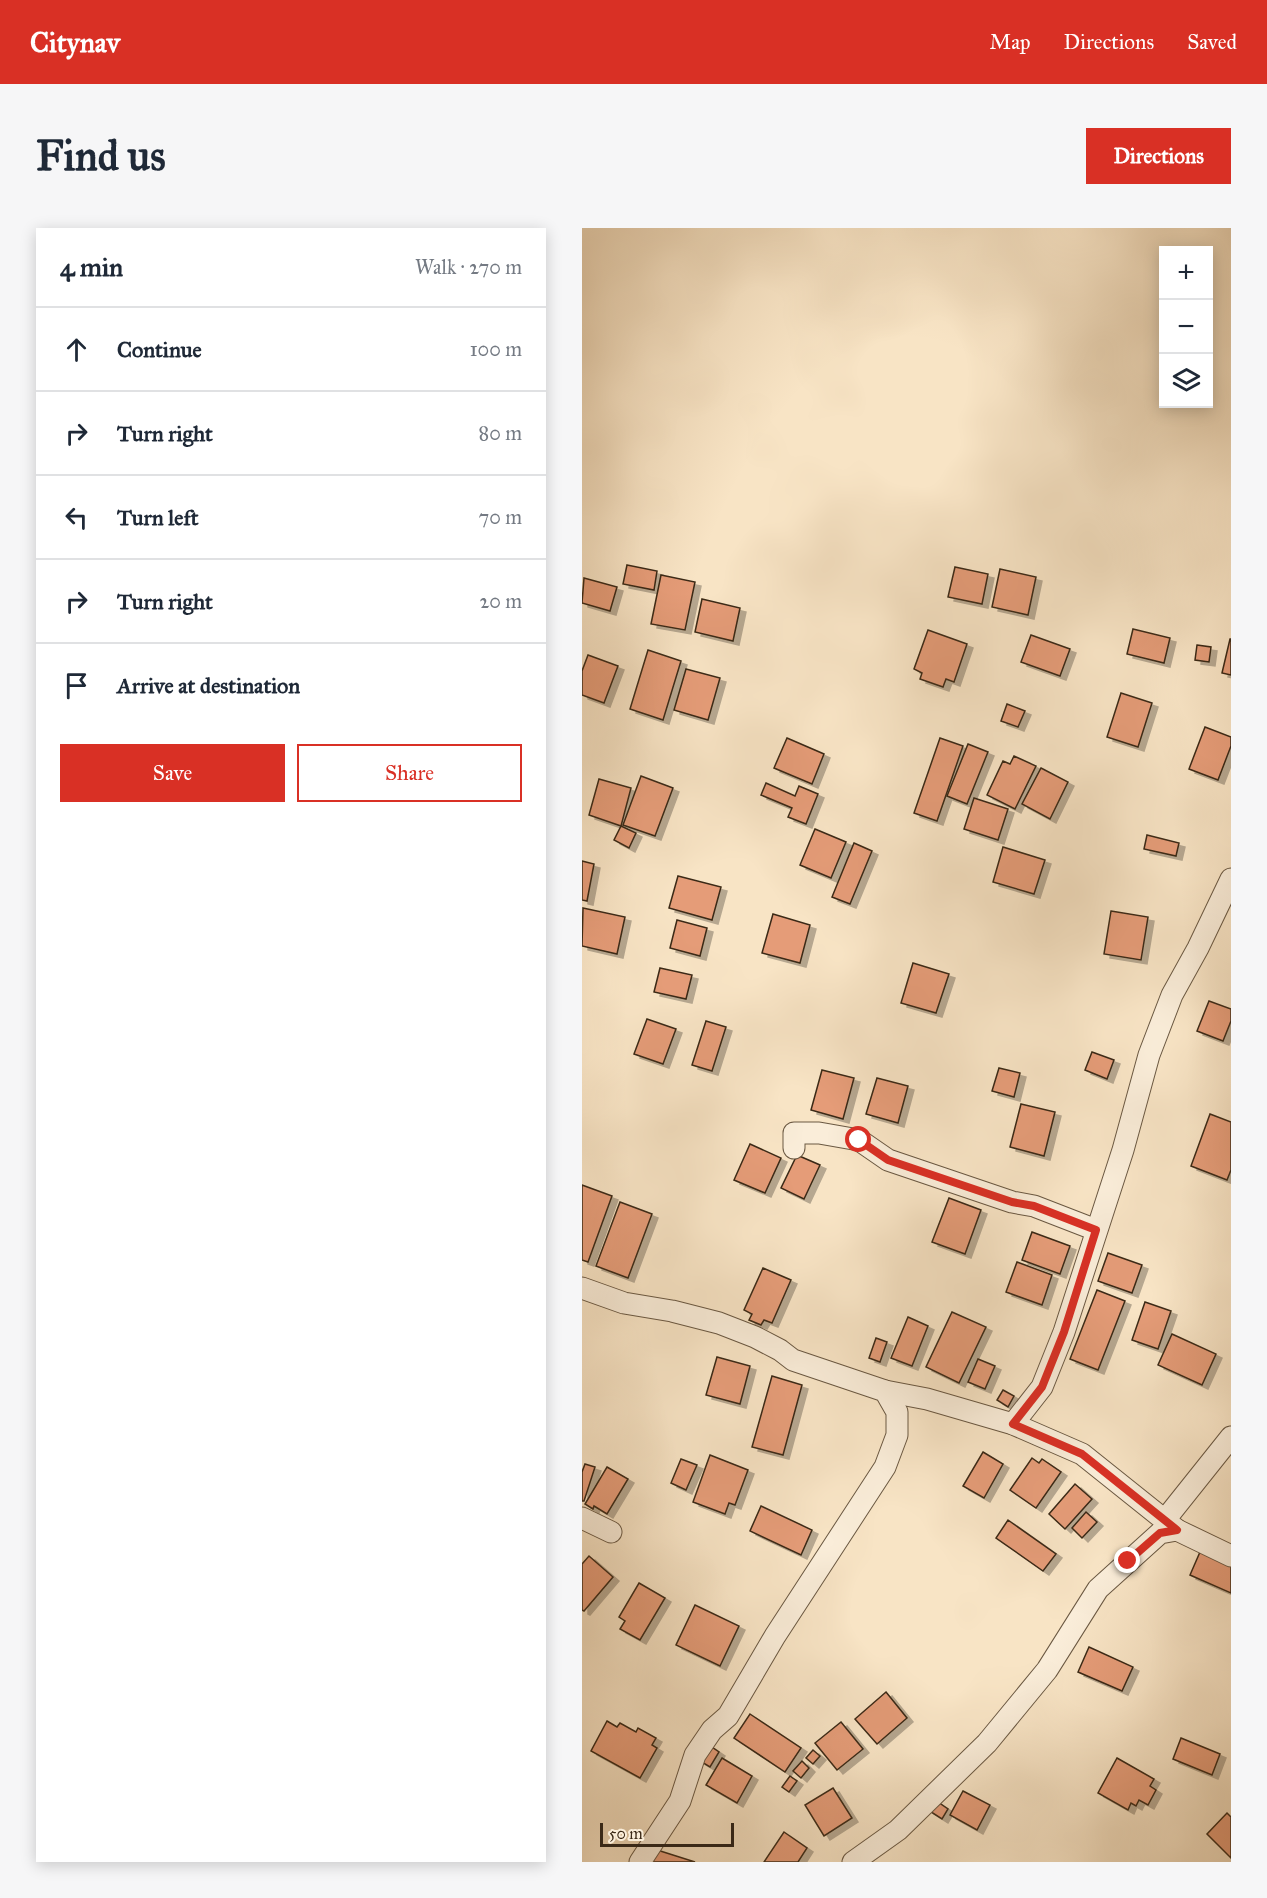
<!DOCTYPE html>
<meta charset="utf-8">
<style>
:root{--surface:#fff;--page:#f6f6f7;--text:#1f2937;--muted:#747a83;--line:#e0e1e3;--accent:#d93025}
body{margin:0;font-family:"IM FELL Great Primer",serif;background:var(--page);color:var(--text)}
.controls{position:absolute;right:18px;top:18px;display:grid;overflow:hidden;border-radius:0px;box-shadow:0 3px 15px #0003}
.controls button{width:54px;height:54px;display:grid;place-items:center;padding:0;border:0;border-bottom:2px solid var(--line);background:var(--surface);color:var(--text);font:30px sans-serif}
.scale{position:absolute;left:18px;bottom:15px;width:134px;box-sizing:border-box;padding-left:6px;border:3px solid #3b2917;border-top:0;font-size:16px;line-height:21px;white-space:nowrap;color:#3b2917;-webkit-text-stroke:4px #faedd9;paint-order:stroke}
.stop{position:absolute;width:18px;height:18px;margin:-14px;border:4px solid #d93025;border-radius:50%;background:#fff}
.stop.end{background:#d93025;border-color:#fff;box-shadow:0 2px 6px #0008}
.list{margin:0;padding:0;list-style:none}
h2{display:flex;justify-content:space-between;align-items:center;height:78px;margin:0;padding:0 24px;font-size:26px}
h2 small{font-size:20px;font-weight:400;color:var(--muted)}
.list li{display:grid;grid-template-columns:39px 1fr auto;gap:18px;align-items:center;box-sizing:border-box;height:84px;padding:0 24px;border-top:2px solid var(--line)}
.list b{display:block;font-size:22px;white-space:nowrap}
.list em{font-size:20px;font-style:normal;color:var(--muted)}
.actions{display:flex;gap:12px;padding:18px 24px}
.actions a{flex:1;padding:14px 0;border:2px solid var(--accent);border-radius:0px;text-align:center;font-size:21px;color:var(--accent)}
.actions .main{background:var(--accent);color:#fff}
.icon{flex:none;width:33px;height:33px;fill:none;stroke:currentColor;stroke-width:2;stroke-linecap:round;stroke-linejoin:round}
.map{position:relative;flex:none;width:649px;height:1634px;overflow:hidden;border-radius:0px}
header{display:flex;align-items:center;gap:36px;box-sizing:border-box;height:84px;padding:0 30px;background:var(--accent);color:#fff}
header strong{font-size:28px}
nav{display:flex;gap:33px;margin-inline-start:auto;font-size:21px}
.intro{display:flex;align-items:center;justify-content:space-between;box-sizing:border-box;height:144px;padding:0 36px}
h1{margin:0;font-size:42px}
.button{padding:15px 27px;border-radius:0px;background:var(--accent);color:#fff;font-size:21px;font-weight:700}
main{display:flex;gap:36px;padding:0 36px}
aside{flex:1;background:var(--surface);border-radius:0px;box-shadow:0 3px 15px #0003}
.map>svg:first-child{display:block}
</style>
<header>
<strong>Citynav</strong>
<nav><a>Map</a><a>Directions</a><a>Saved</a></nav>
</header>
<div class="intro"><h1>Find us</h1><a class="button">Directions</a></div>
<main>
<aside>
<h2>4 min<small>Walk · 270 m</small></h2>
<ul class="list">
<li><svg class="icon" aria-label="ahead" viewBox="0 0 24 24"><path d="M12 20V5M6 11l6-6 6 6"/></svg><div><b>Continue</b></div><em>100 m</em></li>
<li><svg class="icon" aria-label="right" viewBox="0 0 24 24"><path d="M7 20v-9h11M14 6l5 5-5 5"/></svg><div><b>Turn right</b></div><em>80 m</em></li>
<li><svg class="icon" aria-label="left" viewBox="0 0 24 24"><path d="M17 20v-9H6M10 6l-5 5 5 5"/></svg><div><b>Turn left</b></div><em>70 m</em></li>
<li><svg class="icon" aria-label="right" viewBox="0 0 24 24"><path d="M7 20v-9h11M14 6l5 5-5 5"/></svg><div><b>Turn right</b></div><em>20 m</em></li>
<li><svg class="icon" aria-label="arrive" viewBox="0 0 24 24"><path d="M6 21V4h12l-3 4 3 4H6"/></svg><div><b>Arrive at destination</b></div></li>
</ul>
<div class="actions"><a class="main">Save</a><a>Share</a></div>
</aside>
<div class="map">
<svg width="649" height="1634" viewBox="0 0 649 1634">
<defs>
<filter id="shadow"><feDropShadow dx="6" dy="4" stdDeviation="0" flood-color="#0004"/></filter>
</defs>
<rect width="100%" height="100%" fill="#f8e4c5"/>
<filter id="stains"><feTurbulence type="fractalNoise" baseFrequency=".00333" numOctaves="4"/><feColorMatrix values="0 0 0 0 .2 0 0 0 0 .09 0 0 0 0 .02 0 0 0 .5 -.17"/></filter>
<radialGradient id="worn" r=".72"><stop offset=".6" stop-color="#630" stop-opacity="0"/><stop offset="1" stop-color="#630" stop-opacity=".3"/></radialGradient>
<!-- building -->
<g fill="#e59c78" stroke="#3b2917" stroke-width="1.5" filter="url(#shadow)">
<path d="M45,337l30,6 -3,19 -31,-6z"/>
<path d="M373,339l33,7 -6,30 -34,-7z"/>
<path d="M418,341l36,8 -8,38 -36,-8z"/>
<path d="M79,347l34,7 -10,48 -34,-6z"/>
<path d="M2,350l33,9 -7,24 -28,-8z"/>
<path d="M120,371l38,9 -7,33 -38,-9z"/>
<path d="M551,401l37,9 -6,25 -37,-9z"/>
<path d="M346,402l39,14 -13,38 -8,-3 -3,8 -23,-8 2,-6 -8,-4z"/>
<path d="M449,407l39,14 -10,27 -39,-14z"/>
<path d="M648,411h1v36l-9,-2z"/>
<path d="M615,417l14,2 -2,15 -14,-2z"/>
<path d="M66,422l33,11 -18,59 -33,-11z"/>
<path d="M6,427l30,11 -14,37 -22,-8v-24z"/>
<path d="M104,441l34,9 -12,42 -34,-10z"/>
<path d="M539,465l31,10 -14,44 -31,-10z"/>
<path d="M425,476l18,7 -7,16 -17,-6z"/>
<path d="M623,499l26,10v9l-13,34 -29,-11z"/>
<path d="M205,510l37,16 -12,30 -38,-16z"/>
<path d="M358,510l23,8 -26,75 -23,-8z"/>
<path d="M386,516l20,8 -21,52 -20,-8z"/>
<path d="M432,528l22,10 -21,43 -28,-14 16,-34 7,3z"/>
<path d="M459,540l27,14 -18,37 -28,-15z"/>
<path d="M59,548l32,12 -18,48 -32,-11z"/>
<path d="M17,551l32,9 -10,38 -32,-11z"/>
<path d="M184,555l29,13 4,-10 19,8 -12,30 -18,-7 4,-9 -31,-13z"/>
<path d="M392,570l34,11 -10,31 -34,-11z"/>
<path d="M39,598l15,7 -7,15 -15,-8z"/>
<path d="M233,601l31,13 -15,36 -31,-13z"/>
<path d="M565,607l32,8 -3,13 -32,-7z"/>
<path d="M272,615l18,8 -22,53 -18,-7z"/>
<path d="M421,619l42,13 -11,34 -41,-12z"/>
<path d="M0,633l12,3 -7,37 -5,-1z"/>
<path d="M96,648l43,11 -9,33 -43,-12z"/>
<path d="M1,680l42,9 -8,37 -35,-8z"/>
<path d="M529,683l37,6 -7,43 -37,-6z"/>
<path d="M191,686l37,11 -10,38 -38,-10z"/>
<path d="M95,692l30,8 -7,28 -30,-8z"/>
<path d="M331,735l36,11 -13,39 -35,-10z"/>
<path d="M78,740l32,7 -6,24 -32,-7z"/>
<path d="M627,773l22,8v12l-8,20 -26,-10z"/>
<path d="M65,791l29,10 -13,35 -29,-10z"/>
<path d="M124,793l20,6 -14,44 -20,-6z"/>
<path d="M510,824l22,8 -7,19 -22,-9z"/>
<path d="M417,840l21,5 -6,24 -22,-6z"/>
<path d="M240,842l32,8 -11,41 -32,-9z"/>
<path d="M295,850l31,8 -10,37 -32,-9z"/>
<path d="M439,876l34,8 -11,44 -34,-9z"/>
<path d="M628,886l21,8v48l-4,10 -36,-14z"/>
<path d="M168,916l31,14 -16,35 -31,-13z"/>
<path d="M215,927l23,10 -16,34 -23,-11z"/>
<path d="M0,957l30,11 -24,66 -6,-2z"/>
<path d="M367,970l32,12 -16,44 -33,-12z"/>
<path d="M38,974l32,12 -24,64 -32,-12z"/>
<path d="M450,1004l38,14 -10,28 -38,-14z"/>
<path d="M526,1025l34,12 -10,28 -34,-12z"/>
<path d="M435,1034l35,13 -10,30 -36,-13z"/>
<path d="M181,1040l28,12 -19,43 -8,-3 -3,5 -12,-5 3,-6 -8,-4z"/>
<path d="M515,1062l28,11 -27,69 -28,-11z"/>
<path d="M563,1074l26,9 -13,38 -26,-9z"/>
<path d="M370,1084l34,15 -27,56 -33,-16z"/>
<path d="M326,1089l20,9 -16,40 -21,-8z"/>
<path d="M590,1106l44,20 -14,31 -44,-20z"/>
<path d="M294,1110l11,4 -7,20 -11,-4z"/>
<path d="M135,1129l33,9 -10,38 -34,-9z"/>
<path d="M396,1131l17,7 -10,23 -17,-7z"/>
<path d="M190,1148l30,9 -19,70 -31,-8z"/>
<path d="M421,1162l11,6 -6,11 -11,-7z"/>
<path d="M401,1224l20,12 -19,34 -21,-12z"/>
<path d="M128,1227l38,15 -13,35 -6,-2 -4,11 -32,-12z"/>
<path d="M450,1230l7,5 3,-4 19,13 -25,36 -26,-18z"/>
<path d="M99,1231l16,6 -11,25 -15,-7z"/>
<path d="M3,1236l10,3 -11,34h-2v-29z"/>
<path d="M25,1239l21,12 -21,35 -13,-8 -1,3 -8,-5z"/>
<path d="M493,1256l17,15 -27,30 -16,-15z"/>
<path d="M179,1278l51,24 -11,25 -51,-24z"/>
<path d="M504,1284l11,10 -15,16 -10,-10z"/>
<path d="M426,1292l48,34 -13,17 -47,-33z"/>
<path d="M618,1324l31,14v27l-41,-18z"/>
<path d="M7,1328l24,21 -29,34 -2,-1v-46z"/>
<path d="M57,1355l26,15 -25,42 -20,-11 5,-8 -6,-4z"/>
<path d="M113,1377l44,21 -19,40 -44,-21z"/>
<path d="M507,1419l44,20 -11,24 -44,-19z"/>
<path d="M304,1464l21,26 -30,26 -22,-25z"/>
<path d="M168,1486l51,34 -16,24 -51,-34z"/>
<path d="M25,1493l10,6 3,-4 16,9 2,-4 18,10 -4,7 5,3 -17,30 -49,-27z"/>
<path d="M259,1494l22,27 -26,21 -22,-27z"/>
<path d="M599,1510l39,16 -8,21 -39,-16z"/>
<path d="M127,1517l10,7 -9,15 -10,-6z"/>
<path d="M231,1522l7,6 -7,8 -7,-6z"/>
<path d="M140,1530l30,18 -15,27 -31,-18z"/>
<path d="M535,1530l37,21 -4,7 6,4 -8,15 -9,-5 -3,6 -5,-3 -3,7 -30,-17z"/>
<path d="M220,1533l7,7 -8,10 -8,-7z"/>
<path d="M208,1548l7,5 -8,11 -7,-5z"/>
<path d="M251,1560l19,30 -28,18 -19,-31z"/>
<path d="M381,1563l27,14 -13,25 -27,-15z"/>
<path d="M353,1572l13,9 -6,10 -14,-9z"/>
<path d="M645,1585l4,4v41l-24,-24z"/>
<path d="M202,1604l23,16 -9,14h-34z"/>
<path d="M72,1621l41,13h-45z"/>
</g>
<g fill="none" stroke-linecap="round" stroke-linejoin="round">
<defs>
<g id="street">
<path d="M212,920v-15h25l40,7 29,20 124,42 22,4 62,24"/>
<path d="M0,1060l42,15 48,8 47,12 36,14 25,13 13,10 92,31 12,21v23l-12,32 -110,169 -47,80 -16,14 -17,25 -15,46 -40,61"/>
<path d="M303,1163l42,8 86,25 69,30 95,76"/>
<path d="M431,1196l29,-37 22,-55 59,-182 26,-95 23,-60 26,-47 33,-69"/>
<path d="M0,1290l29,14"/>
<path d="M582,1293l67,-84"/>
<path d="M271,1634l45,-32 89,-87 60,-73 51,-81 62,-56 17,-3 54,26"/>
</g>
</defs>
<!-- street casing -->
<use href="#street" stroke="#6a5842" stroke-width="23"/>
<!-- street -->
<use href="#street" stroke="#faedd9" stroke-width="21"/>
</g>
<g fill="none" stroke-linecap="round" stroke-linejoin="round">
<!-- route -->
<path stroke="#d93025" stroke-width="8" d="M277,912l29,20 124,42 22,4 62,24 -32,102 -22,55 -29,37 69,30 95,76 -17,3 -32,28"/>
</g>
<rect width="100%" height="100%" filter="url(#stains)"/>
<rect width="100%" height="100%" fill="url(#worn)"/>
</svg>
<div class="controls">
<button>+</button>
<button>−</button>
<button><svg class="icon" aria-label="layers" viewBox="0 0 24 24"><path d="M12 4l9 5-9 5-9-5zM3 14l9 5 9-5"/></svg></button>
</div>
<div class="scale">50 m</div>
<div class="stop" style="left:277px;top:912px"></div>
<div class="stop end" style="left:546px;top:1333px"></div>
</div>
</main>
